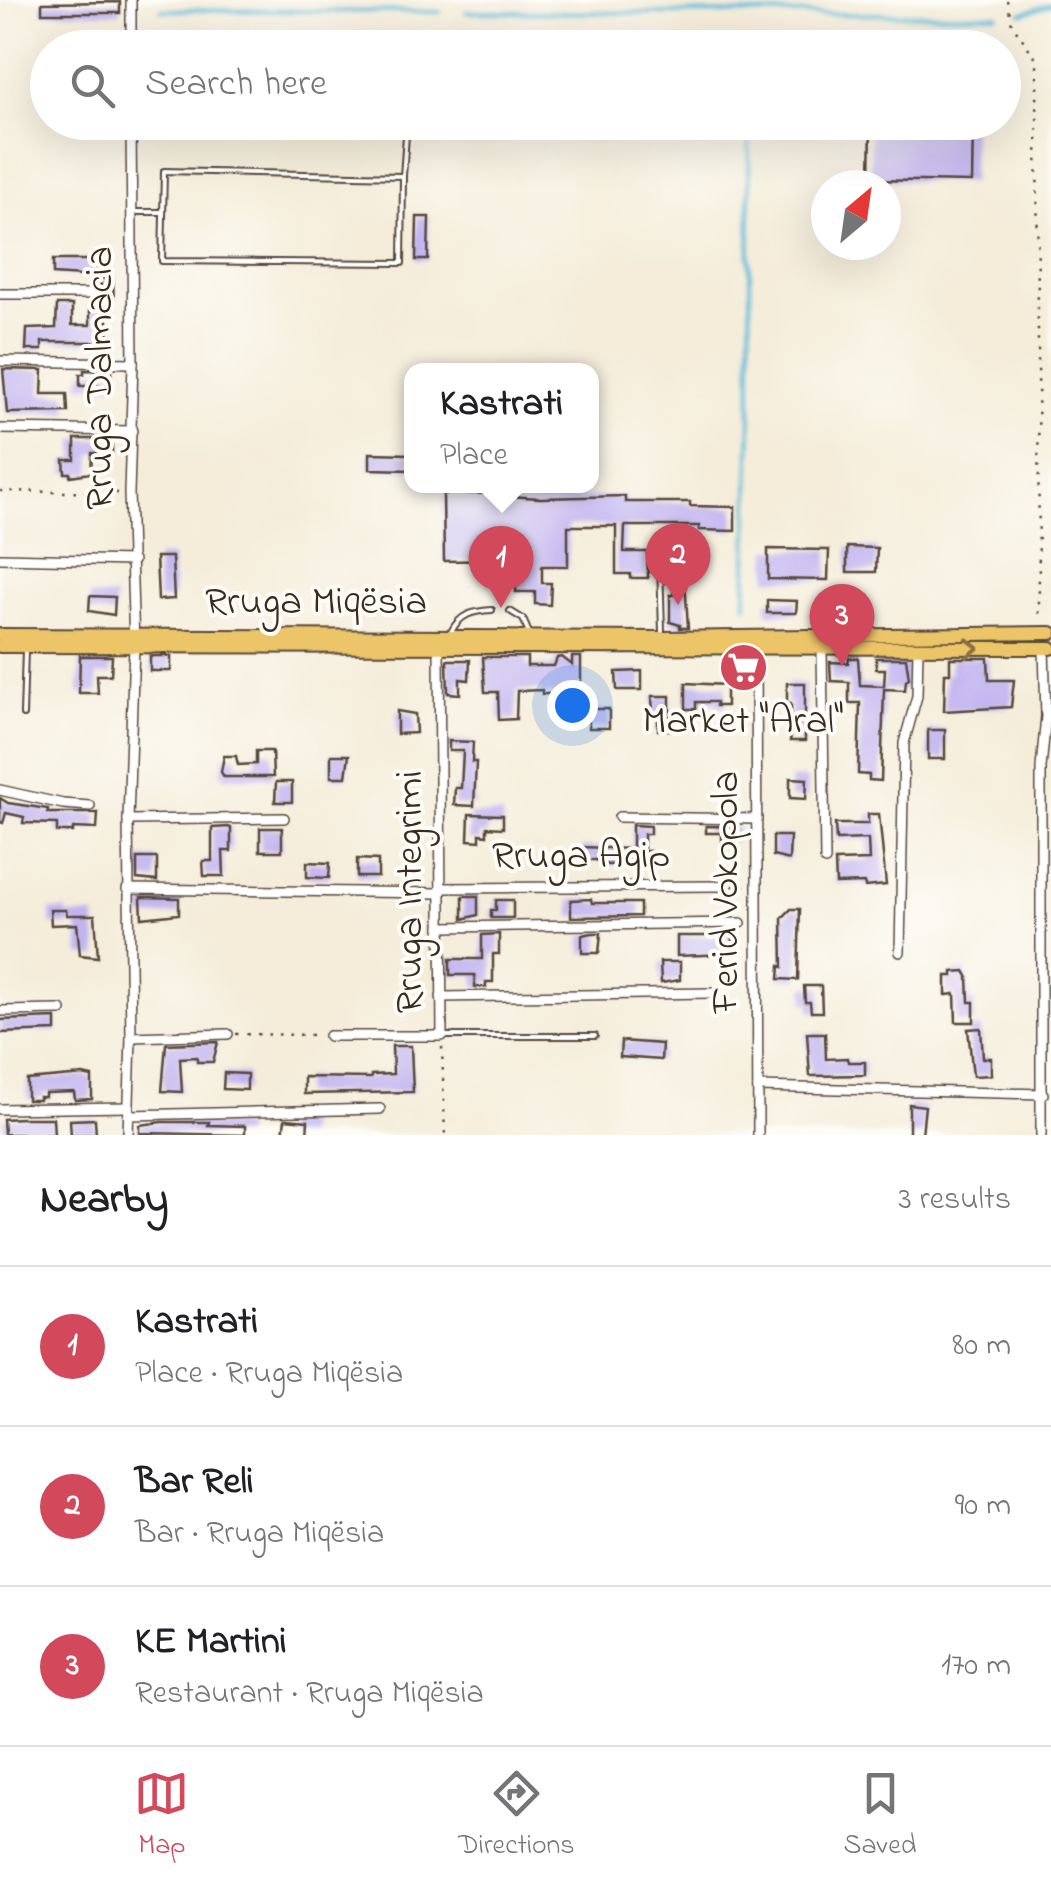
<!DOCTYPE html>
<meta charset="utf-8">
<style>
:root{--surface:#fff;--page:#f2f2f2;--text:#202124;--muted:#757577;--line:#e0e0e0;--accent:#d1495b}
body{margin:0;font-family:"Indie Flower",sans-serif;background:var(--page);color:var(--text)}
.compass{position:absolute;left:811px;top:170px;width:90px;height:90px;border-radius:50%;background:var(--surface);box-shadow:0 10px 40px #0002;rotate:29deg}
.you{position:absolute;left:572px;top:705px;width:35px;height:35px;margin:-25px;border:8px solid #fff;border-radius:50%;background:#1a73e8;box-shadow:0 0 0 15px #1a73e833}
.badge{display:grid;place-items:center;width:65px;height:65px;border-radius:50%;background:var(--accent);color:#fff;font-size:32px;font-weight:700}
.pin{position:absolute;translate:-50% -82px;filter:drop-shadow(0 2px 5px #0008)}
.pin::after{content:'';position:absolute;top:52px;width:35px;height:30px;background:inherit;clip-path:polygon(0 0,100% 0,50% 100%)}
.popup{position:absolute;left:404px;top:363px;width:195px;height:130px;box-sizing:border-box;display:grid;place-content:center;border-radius:20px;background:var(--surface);filter:drop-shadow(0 2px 8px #0005);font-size:32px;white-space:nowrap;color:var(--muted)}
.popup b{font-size:38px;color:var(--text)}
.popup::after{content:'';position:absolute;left:50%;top:100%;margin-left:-20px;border:20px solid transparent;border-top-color:var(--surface)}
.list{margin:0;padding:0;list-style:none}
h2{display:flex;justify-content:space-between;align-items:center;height:130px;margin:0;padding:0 40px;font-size:42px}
h2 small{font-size:32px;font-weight:400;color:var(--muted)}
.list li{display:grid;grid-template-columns:65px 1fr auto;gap:30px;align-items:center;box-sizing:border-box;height:160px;padding:0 40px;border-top:2px solid var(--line)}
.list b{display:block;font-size:38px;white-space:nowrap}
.list p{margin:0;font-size:32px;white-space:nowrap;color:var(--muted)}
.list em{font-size:32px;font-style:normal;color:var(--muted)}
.icon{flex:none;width:55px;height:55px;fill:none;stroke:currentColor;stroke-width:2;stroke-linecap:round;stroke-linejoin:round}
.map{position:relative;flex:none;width:1051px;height:1135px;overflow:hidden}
.search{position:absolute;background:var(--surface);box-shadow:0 10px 40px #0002;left:30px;right:30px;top:30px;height:110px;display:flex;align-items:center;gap:25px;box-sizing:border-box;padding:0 35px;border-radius:55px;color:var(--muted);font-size:38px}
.sheet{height:610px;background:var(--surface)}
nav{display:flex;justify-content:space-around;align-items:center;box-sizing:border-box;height:140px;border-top:2px solid var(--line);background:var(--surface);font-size:28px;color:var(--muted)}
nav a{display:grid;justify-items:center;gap:5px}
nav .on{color:var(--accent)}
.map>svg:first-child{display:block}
</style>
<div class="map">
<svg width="1051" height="1135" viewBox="0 0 1051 1135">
<rect width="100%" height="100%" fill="#fdfcf7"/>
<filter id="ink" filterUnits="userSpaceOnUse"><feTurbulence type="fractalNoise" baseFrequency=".01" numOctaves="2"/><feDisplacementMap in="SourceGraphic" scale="20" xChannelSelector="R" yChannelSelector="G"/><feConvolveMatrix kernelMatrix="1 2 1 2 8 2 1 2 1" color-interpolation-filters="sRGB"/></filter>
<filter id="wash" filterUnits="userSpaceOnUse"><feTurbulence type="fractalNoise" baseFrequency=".0048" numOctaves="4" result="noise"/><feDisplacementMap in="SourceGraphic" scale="40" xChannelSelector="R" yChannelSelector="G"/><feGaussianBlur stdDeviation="2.25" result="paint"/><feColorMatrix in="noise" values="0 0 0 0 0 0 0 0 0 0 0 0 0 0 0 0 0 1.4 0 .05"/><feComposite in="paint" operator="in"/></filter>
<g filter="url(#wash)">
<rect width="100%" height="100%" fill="#f5edda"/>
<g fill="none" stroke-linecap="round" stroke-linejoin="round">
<!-- stream -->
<g stroke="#5dbcdb" stroke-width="4">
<path d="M161,10l279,2"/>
<path d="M466,12l532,3"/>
<path d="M1021,14l30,-10"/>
<path d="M746,605l5,-183 -2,-300"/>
</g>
</g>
<g id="blocks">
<!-- building -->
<g fill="#c1b4f0">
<path d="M120,2v11h-78v-10z"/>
<path d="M871,122l102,2 -1,58 -102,-2z"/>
<path d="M417,217h12l-1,43h-12z"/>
<path d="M53,260h44v17l-44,-3z"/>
<path d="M100,279h13l1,24 -7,1 2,38h-67v8h-16l1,-21 29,-1 1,-23h15v20h18v-23l9,-2 3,-5z"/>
<path d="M3,369l40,1 -1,24h25l1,18 -61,1z"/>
<path d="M84,370l27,1 1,15h-32v-12h4z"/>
<path d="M75,439h37v14h-20l-1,20 -21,3v-3h-5l-1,-13h11z"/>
<path d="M370,453l41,1v16l-41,-1z"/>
<path d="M507,493v3l33,2 85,-2v6h65v4l45,1v24l-36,-1v-4h-74l-1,26h23l1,26h-18v-4h-14v-48h-48v40h-26v17h9l-1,22 -15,-1v-12h-19l1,-32 -73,1 -1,-67z"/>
<path d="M847,547l30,1 -1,24h-29z"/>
<path d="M768,549l61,1 -1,30 -60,-1z"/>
<path d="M156,557h16l2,42 -16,1z"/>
<path d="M674,579h11l3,49h-8v-3l-10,-3v-27h4z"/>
<path d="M90,596l25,1 -1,18 -25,-4z"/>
<path d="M767,600l30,1 -1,12h-29z"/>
<path d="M80,656h32l-1,19h-14l1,18h-19z"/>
<rect x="150" y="656" width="21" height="15"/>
<path d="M483,657h44v9h27l3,-8 5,-1 10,8v-8h9v52h28v19h-20v-6h-18v5l-10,-1 -3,-11h-4l1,-21h-13v-4l-25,1 -1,28 -17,1 -1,-28h-13z"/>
<path d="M849,658h9l2,27 24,1 1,-17h-9v-11h30l3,20 -3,2 -1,10 -21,-1 -3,92 -12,-1v-5l-11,-1 2,-71h-11v-21l-18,-1 -1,-19 18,1z"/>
<path d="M950,658h38l1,22h25l-3,27 -67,4 1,-38h5z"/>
<path d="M447,660h23l-1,20 -9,-1v15l-12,-1z"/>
<path d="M642,671v19h-25l-1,-18z"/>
<path d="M686,683l40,2v21h-10v-4h-20v7h-10z"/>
<path d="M787,683h18v58h-15l4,-25h-3v-13h-4z"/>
<path d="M652,696h18v34h-12v-14h-5z"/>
<path d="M397,711l18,3 1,19 -19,1z"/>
<rect x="928" y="730" width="17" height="29"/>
<path d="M449,741l24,1 -1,20h4l-2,44 -20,-1 1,-17h6l2,-37h-14z"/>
<path d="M256,751h16l1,26h-49l-3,-5 3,-16h12l2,9 18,-1z"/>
<path d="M331,755h18l-3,22h-15z"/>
<path d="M790,778l17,1 -1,20 -16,-1z"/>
<path d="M276,782h16v20h-17z"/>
<path d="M0,798l8,5 40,6 -1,4h51l-1,16 -24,-1v4h-16v-8l-34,-1 1,-6 -18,-4 -3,10 -3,-1z"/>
<path d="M469,814l34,1v13l-16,-1v8l-7,-1v7l-12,-1z"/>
<path d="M868,814h11l7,71 -21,2 -1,-4 -28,1 -1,-23 34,-1 -1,-21 -32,1 -1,-16h33z"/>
<path d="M632,825l18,1v8h-6v17h6v12l-43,2 -11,-5h-13l-1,-13 50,2z"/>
<path d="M706,826l32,1 -1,15 -15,-1v-8h-16z"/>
<path d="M228,827l3,1v23h-8l1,25h-20l-1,-15h9v-33z"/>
<rect x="260" y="828" width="22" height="23"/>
<path d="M773,836h17l-1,24 -16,-4z"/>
<path d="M137,858h20v23l-20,-2z"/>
<path d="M357,859l21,1v17h-21z"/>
<path d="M307,862l23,1 -1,15 -22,-1z"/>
<path d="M463,896h15v19l-15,4z"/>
<path d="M141,897l38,1v16l-37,4z"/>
<path d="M591,899l1,4h48v13l-69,1v-17z"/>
<path d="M496,900h17v18h-22v-8h5z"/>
<path d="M791,909h9l-2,71 -19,-1 1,-13 3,1 -1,-49z"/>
<path d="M50,910h16l1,5h28l3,42 -18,-2 -3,-31 -26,1z"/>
<path d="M592,933h9l-2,20h-17v-18z"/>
<path d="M499,934v20h-6v28h-7v5h-11v-12h-25v-16h32v-24z"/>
<path d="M677,936h56v9h-3v9l-53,2z"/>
<path d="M660,962h20v18l-19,3z"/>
<path d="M965,971l3,5 1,26h5v20h-18l-1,-28 -9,1v-19h7v-4z"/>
<path d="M804,986h17l1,26h-11l-1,-10h-5z"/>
<path d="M56,1018v13l-56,2v-13z"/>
<path d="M981,1028l2,30h8v17l-18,1 -5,-47z"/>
<path d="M807,1033h18l1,26 21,-1 1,4h17v13l-55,1z"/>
<path d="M621,1041l41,3 -1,16 -41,-3z"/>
<path d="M218,1042l-5,20h-16v-5l-17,1 2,34 -20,-1 4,-47z"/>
<path d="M392,1046h19l2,46 -109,2v-17l67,1v-3l22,-1z"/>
<path d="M224,1073l23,1v16l-24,-1z"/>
<path d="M83,1075l9,2v22l-17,1 -1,-8 -29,1v4h-6v3h-12v-20z"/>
<path d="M909,1104l16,2 -3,29h-13z"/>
<path d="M22,1118h31l1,17 -50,-1 -1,-15z"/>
<path d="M95,1119l1,16h-25l-1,-15z"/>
<path d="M285,1119l23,2 -1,14h-24z"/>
<path d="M162,1122h47l-1,3 37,1v9l-105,-2v-8z"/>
</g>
</g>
</g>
<g filter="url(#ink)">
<use href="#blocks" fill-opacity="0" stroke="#57473a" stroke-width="2.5"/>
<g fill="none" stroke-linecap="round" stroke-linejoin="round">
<defs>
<g id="service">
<path d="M412,48l41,-5"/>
<path d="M164,171l239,5 -1,87 -240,-2z"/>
<path d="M403,176l4,-54"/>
<path d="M132,212h30"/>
<path d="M660,560l2,73"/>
<path d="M510,611l13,8 6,14"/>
<path d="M451,632c9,-18 22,-21 41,-22"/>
<path d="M23,715l2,-65"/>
<path d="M445,1036h150"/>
</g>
<g id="minor">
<path d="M131,0v48"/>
<path d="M0,294h94"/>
<path d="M0,361l133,2"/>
<path d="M0,429l132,2"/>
<path d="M0,558l133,3"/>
<path d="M756,649l2,486"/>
<path d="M822,649l3,211"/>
<path d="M0,790l63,14 27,2"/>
<path d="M619,817l138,2"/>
<path d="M128,820l156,-2"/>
<path d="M441,888l279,-2"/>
<path d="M127,889l314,4"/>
<path d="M441,927l300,-4"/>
<path d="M900,952l4,-209 13,-47 1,-48"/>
<path d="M441,997l270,-4"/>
<path d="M0,1011l61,-1"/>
<path d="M329,1036h113l-3,-387"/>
<path d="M131,1037l97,-3"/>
<path d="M758,1087l285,7"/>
<path d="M0,1109l129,-2"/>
<path d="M129,1115l251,-6"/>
<path d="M128,1135l3,-98 -3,-217 6,-175 -5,-152 4,-130 -2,-241"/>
<path d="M1041,1135v-367l5,-52 -2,-68"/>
</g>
<g id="primary">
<path d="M0,635l662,3 389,-5"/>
<path d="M0,646l1051,2"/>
</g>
</defs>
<!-- service casing -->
<use href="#service" stroke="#57473a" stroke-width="8"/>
<!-- minor casing -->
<use href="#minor" stroke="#57473a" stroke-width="12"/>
<!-- primary casing -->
<use href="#primary" stroke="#57473a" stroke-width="16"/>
<!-- path -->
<g stroke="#57473a" stroke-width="2.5" stroke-dasharray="2.5 8" stroke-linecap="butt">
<path d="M1007,0l5,24 25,36 2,560"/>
<path d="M0,491l118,2"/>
<path d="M732,886h17"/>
<path d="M236,1034l82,1"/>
<path d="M442,1047l3,88"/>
</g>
<!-- service -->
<use href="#service" stroke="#fff" stroke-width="4"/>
<!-- minor -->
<use href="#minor" stroke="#fff" stroke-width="9"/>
<!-- primary -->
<use href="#primary" stroke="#edc569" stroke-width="12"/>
</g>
<!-- one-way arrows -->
<defs><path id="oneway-chevron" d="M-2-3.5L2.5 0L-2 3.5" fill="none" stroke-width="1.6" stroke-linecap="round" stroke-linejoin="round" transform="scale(2.5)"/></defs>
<use stroke="#8b7040" href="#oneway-chevron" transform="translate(972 648)"/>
</g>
<!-- icons -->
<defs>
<symbol id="supermarket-disc" viewBox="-11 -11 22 22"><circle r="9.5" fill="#d1495b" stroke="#fdfcf7"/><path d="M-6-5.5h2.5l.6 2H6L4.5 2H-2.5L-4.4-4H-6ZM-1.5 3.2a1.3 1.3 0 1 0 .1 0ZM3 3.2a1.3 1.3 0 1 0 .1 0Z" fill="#fff"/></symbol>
</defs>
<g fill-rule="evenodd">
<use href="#supermarket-disc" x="716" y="640" width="55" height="55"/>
</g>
<g text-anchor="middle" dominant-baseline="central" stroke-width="8" stroke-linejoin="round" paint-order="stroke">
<!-- street labels -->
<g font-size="40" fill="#3b2a1e" stroke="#fdfcf7">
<text transform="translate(101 378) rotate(-90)">Rruga Dalmacia</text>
<text x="316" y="603">Rruga Miqësia</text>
<text x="581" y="857">Rruga Agip</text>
<text transform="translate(411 892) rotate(-90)">Rruga Integrimi</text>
<text transform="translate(727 892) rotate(-90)">Ferid Vokopola</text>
</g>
<!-- poi labels -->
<g font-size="40" fill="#3b2a1e" stroke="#fdfcf7">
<text x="743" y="722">Market "Aral"</text>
</g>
</g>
</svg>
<svg class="compass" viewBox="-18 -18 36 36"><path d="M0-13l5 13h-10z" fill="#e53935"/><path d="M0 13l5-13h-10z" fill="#757577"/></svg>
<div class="you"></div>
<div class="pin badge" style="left:501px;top:608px">1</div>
<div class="popup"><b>Kastrati</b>Place</div>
<div class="pin badge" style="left:678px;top:605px">2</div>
<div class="pin badge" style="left:842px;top:666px">3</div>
<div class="search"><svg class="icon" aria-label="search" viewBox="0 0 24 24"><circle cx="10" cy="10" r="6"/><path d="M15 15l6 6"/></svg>Search here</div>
</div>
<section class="sheet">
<h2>Nearby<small>3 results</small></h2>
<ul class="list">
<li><span class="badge">1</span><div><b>Kastrati</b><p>Place · Rruga Miqësia</p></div><em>80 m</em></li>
<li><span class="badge">2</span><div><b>Bar Reli</b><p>Bar · Rruga Miqësia</p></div><em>90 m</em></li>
<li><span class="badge">3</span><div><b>KE Martini</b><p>Restaurant · Rruga Miqësia</p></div><em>170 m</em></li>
</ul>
</section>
<nav>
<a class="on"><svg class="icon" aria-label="map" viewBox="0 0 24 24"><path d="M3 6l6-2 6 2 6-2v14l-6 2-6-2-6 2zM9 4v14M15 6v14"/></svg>Map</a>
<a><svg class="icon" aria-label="directions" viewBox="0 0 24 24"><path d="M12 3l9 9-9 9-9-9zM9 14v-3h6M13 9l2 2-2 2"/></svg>Directions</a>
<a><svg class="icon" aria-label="saved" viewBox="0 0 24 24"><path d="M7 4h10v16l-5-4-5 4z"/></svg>Saved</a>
</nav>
